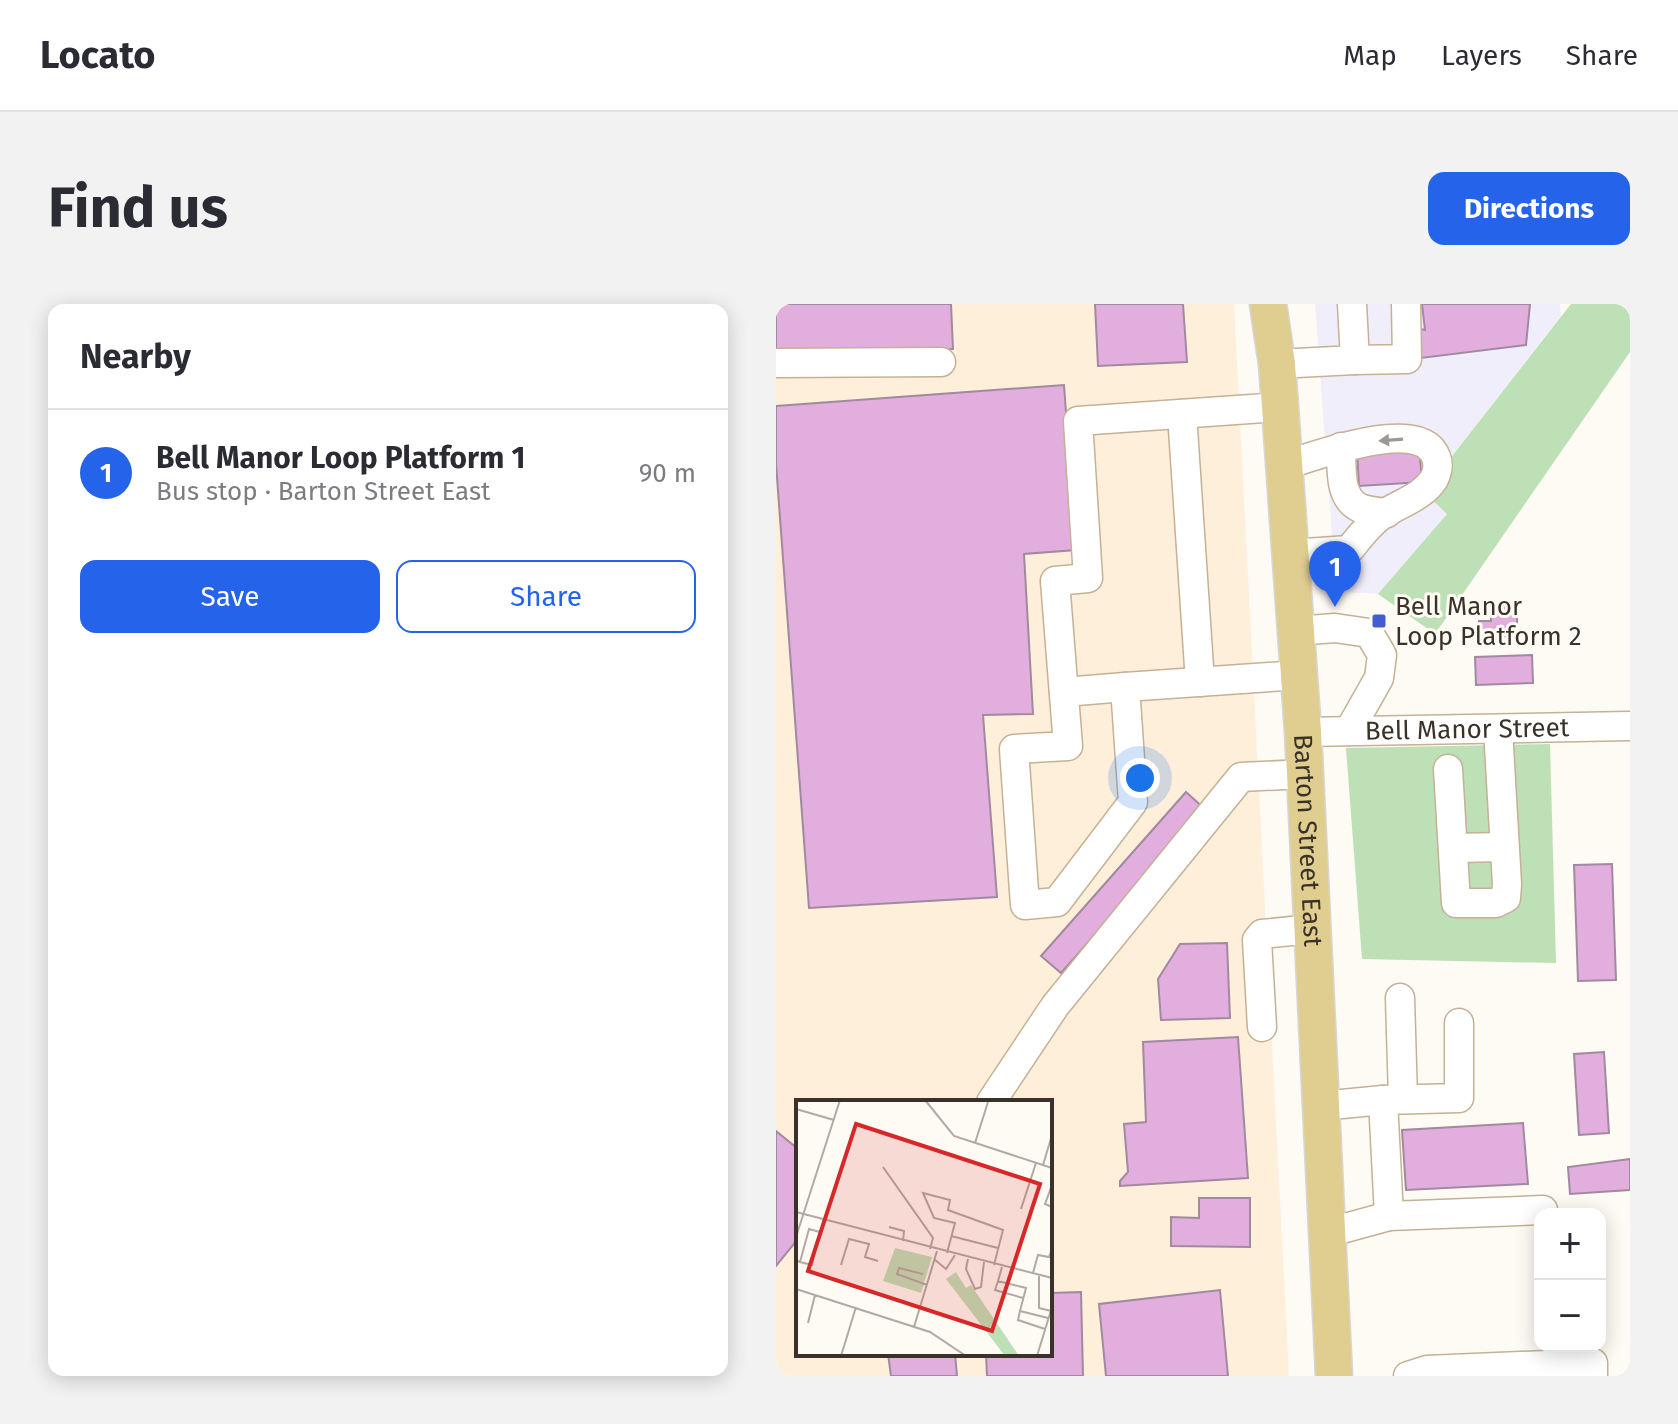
<!DOCTYPE html>
<meta charset="utf-8">
<style>
:root{--surface:#fff;--page:#f2f2f3;--text:#2b2b33;--muted:#7c7c81;--line:#e1e1e2;--accent:#2563eb}
body{margin:0;font-family:"Fira Sans",sans-serif;background:var(--page);color:var(--text)}
.controls{position:absolute;right:24px;bottom:24px;display:grid;overflow:hidden;border-radius:16px;box-shadow:0 4px 20px #0003}
.controls button{width:72px;height:72px;display:grid;place-items:center;padding:0;border:0;border-bottom:2px solid var(--line);background:var(--surface);color:var(--text);font:40px sans-serif}
.you{position:absolute;left:364px;top:474px;width:28px;height:28px;margin:-20px;border:6px solid #fff;border-radius:50%;background:#1a73e8;box-shadow:0 0 0 12px #1a73e833}
.badge{display:grid;place-items:center;width:52px;height:52px;border-radius:50%;background:var(--accent);color:#fff;font-size:26px;font-weight:700}
.pin{position:absolute;translate:-50% -66px;filter:drop-shadow(0 2px 4px #0008)}
.pin::after{content:'';position:absolute;top:42px;width:28px;height:24px;background:inherit;clip-path:polygon(0 0,100% 0,50% 100%)}
.list{margin:0;padding:0;list-style:none}
h2{display:flex;justify-content:space-between;align-items:center;height:104px;margin:0;padding:0 32px;font-size:34px}
h2 small{font-size:26px;font-weight:400;color:var(--muted)}
.list li{display:grid;grid-template-columns:52px 1fr auto;gap:24px;align-items:center;box-sizing:border-box;height:128px;padding:0 32px;border-top:2px solid var(--line)}
.list b{display:block;font-size:30px;white-space:nowrap}
.list p{margin:0;font-size:26px;white-space:nowrap;color:var(--muted)}
.list em{font-size:26px;font-style:normal;color:var(--muted)}
.actions{display:flex;gap:16px;padding:24px 32px}
.actions a{flex:1;padding:18px 0;border:2px solid var(--accent);border-radius:16px;text-align:center;font-size:28px;color:var(--accent)}
.actions .main{background:var(--accent);color:#fff}
.map{position:relative;flex:none;width:854px;height:1072px;overflow:hidden;border-radius:16px}
header{display:flex;align-items:center;gap:48px;box-sizing:border-box;height:112px;padding:0 40px;background:var(--surface);border-bottom:2px solid var(--line)}
header strong{font-size:38px}
nav{display:flex;gap:44px;margin-inline-start:auto;font-size:28px}
.intro{display:flex;align-items:center;justify-content:space-between;box-sizing:border-box;height:192px;padding:0 48px}
h1{margin:0;font-size:56px}
.button{padding:20px 36px;border-radius:16px;background:var(--accent);color:#fff;font-size:28px;font-weight:700}
main{display:flex;gap:48px;padding:0 48px}
aside{flex:1;background:var(--surface);border-radius:16px;box-shadow:0 4px 20px #0003}
.map>svg:first-child{display:block}
</style>
<header>
<strong>Locato</strong>
<nav><a>Map</a><a>Layers</a><a>Share</a></nav>
</header>
<div class="intro"><h1>Find us</h1><a class="button">Directions</a></div>
<main>
<aside>
<h2>Nearby<small></small></h2>
<ul class="list">
<li><span class="badge">1</span><div><b>Bell Manor Loop Platform 1</b><p>Bus stop · Barton Street East</p></div><em>90 m</em></li>
</ul>
<div class="actions"><a class="main">Save</a><a>Share</a></div>
</aside>
<div class="map">
<svg width="854" height="1072" viewBox="0 0 854 1072">
<rect width="100%" height="100%" fill="#fefaf4"/>
<!-- commercial -->
<path fill="#f1eefb" d="M539,0h245l1,12 -137,176 24,22 -70,80 -42,-3z"/>
<!-- built -->
<path fill="#feefda" fill-rule="evenodd" d="M0,0h458l55,1072h-513zM22,798h252v252h-252z"/>
<!-- green -->
<g fill="#bee0b7">
<path d="M795,0h59v48l-195,282 -57,-40 69,-80 -23,-22z"/>
<path d="M774,440l6,219 -194,-4 -16,-211z"/>
</g>
<!-- building -->
<g fill="#e1aede" stroke="#a1899f" stroke-width="2">
<path d="M0,0h175l2,45 -177,5z"/>
<path d="M319,0h88l4,58 -89,4z"/>
<path d="M646,0h108l-4,41 -113,14 -5,-33 17,4z"/>
<path d="M288,81l12,165 -52,4 9,160 -50,1 14,182 -188,11 -33,-444v-58z"/>
<path d="M643,142l3,36 -63,4 -2,-36z"/>
<path d="M714,299h27v33l-37,1 -1,-16h12z"/>
<path d="M756,351l1,28 -57,2 -1,-28z"/>
<path d="M410,488l20,18 -145,163 -20,-17z"/>
<path d="M836,560l4,116 -38,1 -4,-116z"/>
<path d="M451,639l3,75 -69,2 -3,-41 22,-35z"/>
<path d="M462,733l10,141 -128,8v-5l8,-9 -4,-48 22,-2 -3,-80z"/>
<path d="M828,748l5,81 -30,2 -5,-81z"/>
<path d="M747,819l5,61 -122,6 -4,-60z"/>
<path d="M0,827l22,18v90l-22,27z"/>
<path d="M854,855v31l-60,4 -2,-27z"/>
<path d="M423,894h51v49l-79,-1v-29l28,1z"/>
<path d="M444,986l8,86h-122l-7,-72z"/>
<path d="M305,988l2,84h-96l-1,-22h64v-61z"/>
<path d="M112,1050h67l2,22h-66z"/>
</g>
<g fill="none" stroke-linecap="round" stroke-linejoin="round">
<defs>
<g id="minor">
<path d="M579,56l52,-1 -1,-55"/>
<path d="M0,59l165,-1"/>
<path d="M501,60l78,-4 -3,-56"/>
<path d="M503,103l-201,14 10,157 -33,3 13,165 -54,3 11,156 32,-3 76,-100 -8,-115 174,-12"/>
<path d="M406,110l18,268"/>
<path d="M565,143c1,20 -3,51 19,61 8,3 19,4 27,5"/>
<path d="M507,162c31,-10 125,-45 149,-16 7,9 7,19 2,29 -13,20 -38,25 -56,39 -11,9 -20,21 -29,32l-59,4"/>
<path d="M519,327l40,-3 34,5 13,22 -3,23 -30,53"/>
<path d="M288,388l61,-5"/>
<path id="s1" d="M527,428l327,-6"/>
<path d="M672,465l8,134h40l10,-5 1,-14 -9,-155"/>
<path d="M678,544l50,-1"/>
<path d="M624,694l3,101"/>
<path d="M683,719v75l-76,2 6,116 154,-6"/>
<path d="M486,723l-5,-87 5,-6 50,-5"/>
<path d="M215,798l64,-96 186,-229 64,-3"/>
<path d="M545,802l62,-6"/>
<path d="M551,929l62,-17"/>
<path d="M632,1072l19,-6 166,-7v13"/>
</g>
<g id="major">
<path id="s2" d="M492,0l9,60 26,368 31,644"/>
</g>
</defs>
<!-- minor casing -->
<use href="#minor" stroke="#c5b196" stroke-width="31"/>
<!-- major casing -->
<use href="#major" stroke="#d8d6d4" stroke-width="39"/>
<!-- minor -->
<use href="#minor" stroke="#fff" stroke-width="28"/>
<!-- major -->
<use href="#major" stroke="#e0cd90" stroke-width="36"/>
</g>
<!-- one-way arrows -->
<defs><path id="oneway-solid" d="M-6-.8H1V-3.2L6.5 0L1 3.2V.8H-6Z" transform="scale(2)"/></defs>
<use fill="#9c9894" href="#oneway-solid" transform="translate(615 136) rotate(176)"/>
<!-- markers -->
<rect fill="#405ed1" stroke="#fefaf4" stroke-width="3" x="595" y="309" width="16" height="16" rx="4"/>
<g text-anchor="middle" dominant-baseline="central" stroke-width="6" stroke-linejoin="round" paint-order="stroke">
<!-- poi labels -->
<g font-size="26" fill="#3a3228" stroke="#fefaf4" text-anchor="start">
<text x="619" y="302">Bell Manor<tspan x="619" dy="30">Loop Platform 2</tspan></text>
</g>
<!-- street labels -->
<g font-size="26" fill="#3a3228" stroke="#fefaf4">
<text stroke="none"><textPath href="#s1" startOffset="164">Bell Manor Street</textPath></text>
<text stroke="none"><textPath href="#s2" startOffset="538">Barton Street East</textPath></text>
</g>
</g>
<!-- overview -->
<g transform="translate(20 796)">
<rect width="256" height="256" fill="#fefaf4"/>
<path d="M99,148l37,9 -11,36 -38,-12zM160,172l10,16 5,-3 48,71h-14l-59,-77z" fill="#bee0b7"/>
<path fill="none" stroke="#b0aaa2" stroke-width="2" d="M129,0l29,36 98,32M0,9l38,11M179,43l13,-41M247,65l9,-30M87,67l50,71 -3,11M256,85l-7,19 7,3M225,109l15,-46M0,112l256,66M93,127l15,4 -1,10M155,136l47,12M0,137l44,-137M151,153l8,-30 -21,-5 -11,-25 27,7 -2,10 55,20 -9,35M138,159l12,10 9,-14M172,159l-2,10 9,20 6,-2 3,-25M0,160l4,2 9,-33 11,3 4,-12M4,162l12,3 8,-33M45,165l8,-26 20,5 -4,13 13,4M206,167l-4,14 28,7 -6,23M237,173l5,-18 11,2 3,-7M127,174l-24,-6 -2,6 30,11M243,176v32l12,3M202,181l-3,9 28,8M0,189l134,43 36,24M12,223l7,-28M118,227l23,-76M249,229l-27,-9 2,-9 28,7M45,256l15,-49M241,256l15,-49"/>
<path fill="#d62828" fill-opacity="0.15" stroke="#d62828" stroke-width="4" d="M60,24l184,60 -48,147 -184,-60z"/>
<rect width="256" height="256" fill="none" stroke="#3a3228" stroke-width="4"/>
</g>
</svg>
<div class="controls">
<button>+</button>
<button>−</button>
</div>
<div class="you"></div>
<div class="pin badge" style="left:559px;top:303px">1</div>
</div>
</main>
